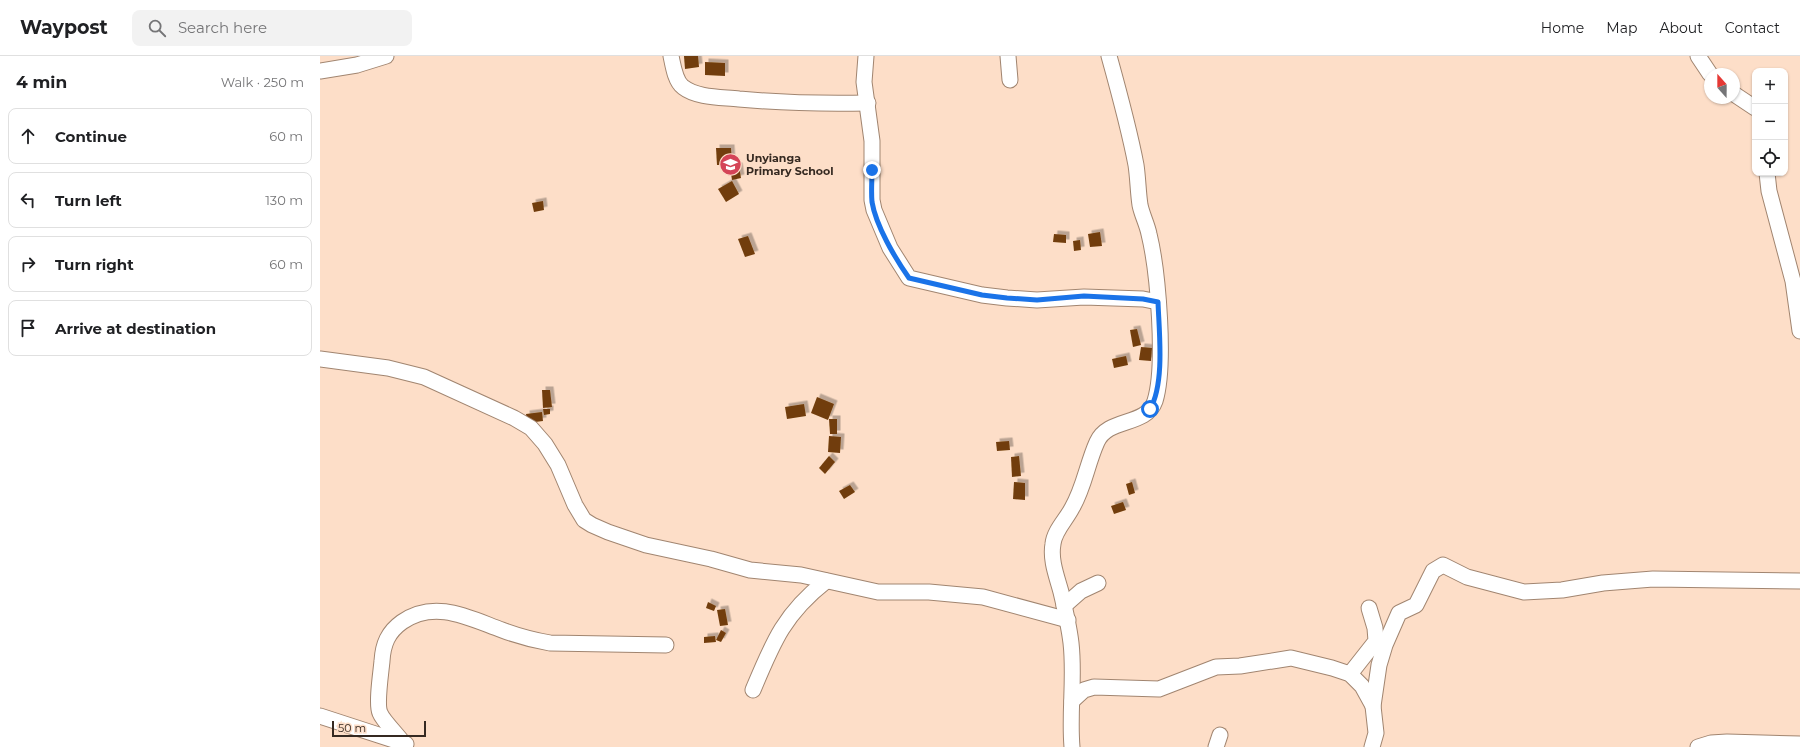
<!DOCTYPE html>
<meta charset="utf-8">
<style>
:root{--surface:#fff;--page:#f2f2f2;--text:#202124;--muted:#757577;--line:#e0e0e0}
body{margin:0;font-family:Montserrat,sans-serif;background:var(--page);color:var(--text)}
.controls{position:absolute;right:12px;top:12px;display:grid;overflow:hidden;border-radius:8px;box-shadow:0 1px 3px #0004}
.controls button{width:36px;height:36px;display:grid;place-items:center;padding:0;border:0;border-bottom:1px solid var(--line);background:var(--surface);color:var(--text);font:20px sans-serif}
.compass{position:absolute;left:1384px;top:12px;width:36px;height:36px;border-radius:50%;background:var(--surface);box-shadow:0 1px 3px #0004;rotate:339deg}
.scale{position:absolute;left:12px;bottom:10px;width:94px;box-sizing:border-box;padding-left:4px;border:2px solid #352921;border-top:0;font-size:11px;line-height:14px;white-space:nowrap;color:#352921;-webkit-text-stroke:3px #fddec8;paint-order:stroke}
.stop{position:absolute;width:12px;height:12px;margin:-9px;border:3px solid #1a73e8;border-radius:50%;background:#fff}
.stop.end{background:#1a73e8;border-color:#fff;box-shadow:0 1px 4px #0008}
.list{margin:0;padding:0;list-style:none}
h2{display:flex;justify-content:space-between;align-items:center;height:52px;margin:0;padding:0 16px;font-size:17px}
h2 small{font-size:13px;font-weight:400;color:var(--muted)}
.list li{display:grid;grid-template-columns:26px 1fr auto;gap:12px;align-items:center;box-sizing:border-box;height:56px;margin:0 8px 8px;padding:0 8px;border:1px solid var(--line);border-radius:8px}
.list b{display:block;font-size:15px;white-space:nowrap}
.list em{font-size:13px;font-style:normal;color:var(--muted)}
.icon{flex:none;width:22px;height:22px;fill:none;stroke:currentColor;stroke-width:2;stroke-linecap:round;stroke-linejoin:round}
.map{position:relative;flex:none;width:1480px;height:691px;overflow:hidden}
header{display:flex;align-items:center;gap:24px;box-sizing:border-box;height:56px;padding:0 20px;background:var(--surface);border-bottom:1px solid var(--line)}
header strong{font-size:19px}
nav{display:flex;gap:22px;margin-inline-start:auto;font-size:14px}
.search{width:280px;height:36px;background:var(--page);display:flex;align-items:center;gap:10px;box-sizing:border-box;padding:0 14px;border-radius:8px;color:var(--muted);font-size:15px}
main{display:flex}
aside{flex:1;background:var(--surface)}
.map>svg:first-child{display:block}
</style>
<header>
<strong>Waypost</strong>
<div class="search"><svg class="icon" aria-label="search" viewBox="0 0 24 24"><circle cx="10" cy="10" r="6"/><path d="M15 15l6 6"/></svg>Search here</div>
<nav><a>Home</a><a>Map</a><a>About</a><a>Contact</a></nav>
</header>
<main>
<aside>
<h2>4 min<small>Walk · 250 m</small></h2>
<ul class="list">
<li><svg class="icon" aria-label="ahead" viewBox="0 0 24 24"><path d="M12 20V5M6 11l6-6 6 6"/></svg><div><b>Continue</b></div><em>60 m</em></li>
<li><svg class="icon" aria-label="left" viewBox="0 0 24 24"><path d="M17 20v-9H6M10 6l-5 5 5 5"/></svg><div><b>Turn left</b></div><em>130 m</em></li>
<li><svg class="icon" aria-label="right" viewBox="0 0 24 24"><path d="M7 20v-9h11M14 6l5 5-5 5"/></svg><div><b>Turn right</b></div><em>60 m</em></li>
<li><svg class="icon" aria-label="arrive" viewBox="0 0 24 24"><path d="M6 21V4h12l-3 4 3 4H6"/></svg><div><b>Arrive at destination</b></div></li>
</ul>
</aside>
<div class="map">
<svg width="1480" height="691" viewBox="0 0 1480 691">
<defs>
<filter id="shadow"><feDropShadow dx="3.5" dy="-3.5" stdDeviation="0" flood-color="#0004"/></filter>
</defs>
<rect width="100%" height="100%" fill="#fddec8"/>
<!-- building -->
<g fill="#713d0a" filter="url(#shadow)">
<path d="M364,0h14l1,11 -14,2z"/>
<path d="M385,6l20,1v13l-20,-1z"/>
<path d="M396,92h15l1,17h-15z"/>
<path d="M419,110l2,12 -9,2 -2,-13z"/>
<path d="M412,125l7,13 -13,8 -8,-13z"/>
<path d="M223,145l1,9 -10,2 -2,-9z"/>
<path d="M780,176l2,14 -12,1 -2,-13z"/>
<path d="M734,178l12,1v8l-13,-1z"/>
<path d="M428,180l7,18 -10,3 -7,-18z"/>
<path d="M760,184l1,10 -7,1 -1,-10z"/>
<path d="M817,273l4,16 -8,2 -3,-17z"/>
<path d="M821,291l11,1 -1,13 -12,-1z"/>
<path d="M806,300l2,9 -14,3 -2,-9z"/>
<path d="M222,334h8l2,17 -9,1z"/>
<path d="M497,341l17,7 -6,16 -17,-7z"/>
<path d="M484,348l2,12 -19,3 -2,-12z"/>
<path d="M223,353h7v5l-6,1z"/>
<path d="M222,356l1,9 -16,2 -1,-9z"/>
<path d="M509,363h8v15h-7z"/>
<path d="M509,380l12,1 -1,16 -12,-1z"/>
<path d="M689,385l1,9 -13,1 -1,-9z"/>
<path d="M509,400l6,6 -10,12 -6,-6z"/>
<path d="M699,400l2,20 -9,1 -1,-20z"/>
<path d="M694,426l11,1v17l-12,-1z"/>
<path d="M812,426l3,11 -6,2 -3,-11z"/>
<path d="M530,429l5,7 -11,7 -5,-8z"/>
<path d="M803,446l3,8 -12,4 -3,-8z"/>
<path d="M388,546l8,4 -2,5 -8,-3z"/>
<path d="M405,553l3,16 -8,1 -3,-16z"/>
<path d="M401,574l5,3 -5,9 -5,-2z"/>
<path d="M395,580l1,6 -12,1v-6z"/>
</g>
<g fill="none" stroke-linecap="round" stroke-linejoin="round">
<defs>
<g id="street">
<path d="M351,0c2,9 4,25 12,31 14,11 39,10 56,12 43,4 85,5 129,4"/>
<path d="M546,0l-2,26 8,59v59l2,10 16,38 19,30 73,17 25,3 30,2 47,-3 59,2 15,3"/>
<path d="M688,0l2,24"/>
<path d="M1378,0l12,18"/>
<path d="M0,15l37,-6 29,-9"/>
<path d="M1414,38l21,14"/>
<path d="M1447,117l2,18 24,90 7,50"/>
<path d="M0,303l68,9 36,9 90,41 17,10 14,16 13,21 17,40 9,15 8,5 16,7 38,13 65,14 39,11 51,5 77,17h51l54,5 85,23"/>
<path d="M744,550l17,-15 17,-8"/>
<path d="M1030,618l26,-33 -1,-13 -6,-20"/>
<path d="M433,634c20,-48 31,-76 73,-109"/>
<path d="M752,645l12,-11 10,-3 65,2 57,-22 24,-1 51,-8 41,10 18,6 12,12 11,20"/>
<path d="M0,660l86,28"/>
<path d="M84,688c-6,-9 -21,-23 -24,-31 -4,-9 1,-41 2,-52 1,-17 6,-29 20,-39 33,-23 67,-4 100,8 16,6 31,10 48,13l116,2"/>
<path d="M752,691c-3,-35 3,-69 -1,-104 -2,-17 -6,-34 -10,-51 -4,-15 -11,-32 -8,-48 1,-13 13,-24 19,-36 12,-20 15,-44 25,-66 11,-25 49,-15 58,-41 11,-36 3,-130 -6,-167 -2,-10 -7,-19 -9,-29 -2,-13 -2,-27 -4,-40 -7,-37 -17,-73 -27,-109"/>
<path d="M896,691l4,-12"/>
<path d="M1052,691l4,-14 -3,-27 6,-41 6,-20 14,-32 17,-8 17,-34 10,-6 24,12 57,15 38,-2 41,-7 50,-4 147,2"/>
<path d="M1378,691l13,-4 16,-1 73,2"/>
</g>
</defs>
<!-- street casing -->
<use href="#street" stroke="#a18570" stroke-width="17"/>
<!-- street -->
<use href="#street" stroke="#fff" stroke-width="15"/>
</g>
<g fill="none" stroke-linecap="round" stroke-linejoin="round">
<!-- route -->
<path stroke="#1a73e8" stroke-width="5" d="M552,114c0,11 -1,22 0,32 4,24 23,56 37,76l73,17 25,3 30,2 47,-4 59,3 15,3c1,29 7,82 -8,107"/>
</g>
<!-- icons -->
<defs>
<symbol id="school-disc" viewBox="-11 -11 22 22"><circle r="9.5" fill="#d44457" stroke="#fddec8"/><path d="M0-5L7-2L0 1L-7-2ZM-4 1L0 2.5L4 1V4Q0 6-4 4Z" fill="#fff"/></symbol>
</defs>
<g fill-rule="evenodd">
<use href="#school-disc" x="398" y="96" width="25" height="25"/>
</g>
<g text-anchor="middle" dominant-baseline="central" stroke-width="4" stroke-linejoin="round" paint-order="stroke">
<!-- poi labels -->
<g font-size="11" font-weight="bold" fill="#352921" stroke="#fddec8" text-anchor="start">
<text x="426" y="102">Unyianga<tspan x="426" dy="13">Primary School</tspan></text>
</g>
</g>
</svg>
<div class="controls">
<button>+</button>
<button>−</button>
<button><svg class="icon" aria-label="locate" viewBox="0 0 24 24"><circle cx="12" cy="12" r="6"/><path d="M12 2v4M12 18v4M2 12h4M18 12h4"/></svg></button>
</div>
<svg class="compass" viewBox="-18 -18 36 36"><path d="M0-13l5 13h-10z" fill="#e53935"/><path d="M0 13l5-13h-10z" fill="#757577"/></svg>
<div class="scale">50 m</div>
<div class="stop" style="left:830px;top:353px"></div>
<div class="stop end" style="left:552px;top:114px"></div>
</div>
</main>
